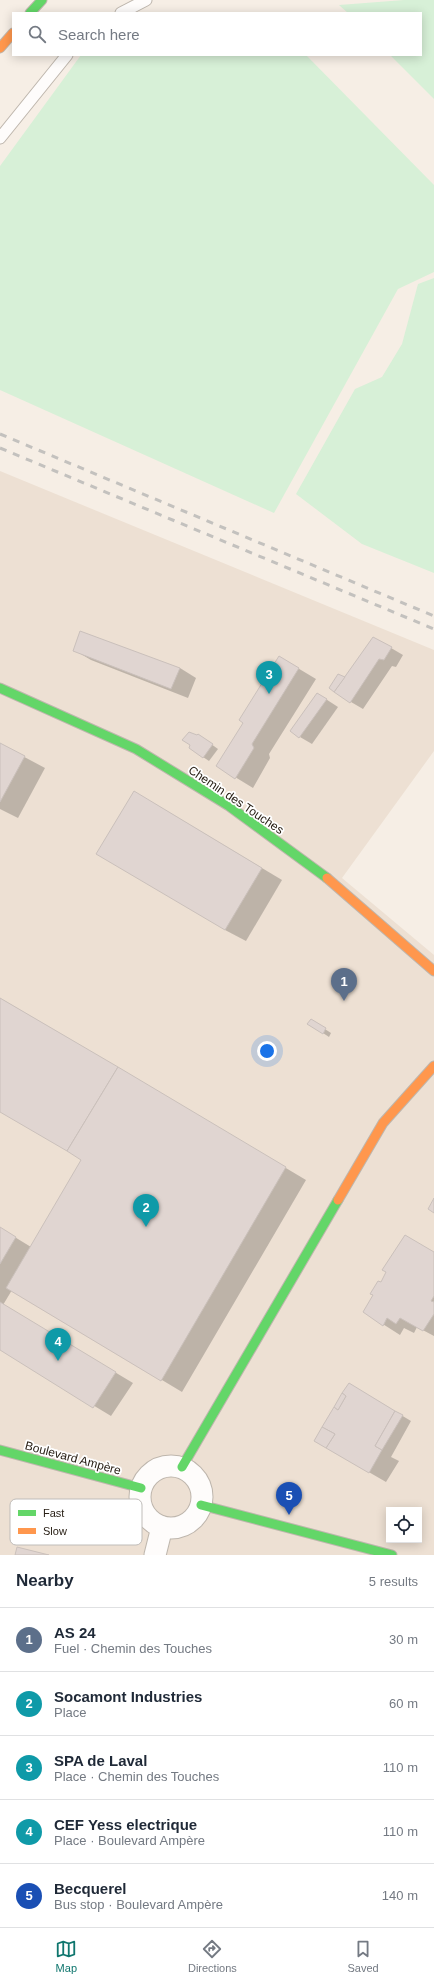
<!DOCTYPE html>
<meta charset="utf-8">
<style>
:root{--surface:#fff;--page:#f2f2f3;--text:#1f2937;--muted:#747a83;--line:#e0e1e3;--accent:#0f766e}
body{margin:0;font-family:Arial,sans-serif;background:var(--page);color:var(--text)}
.controls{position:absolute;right:12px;bottom:12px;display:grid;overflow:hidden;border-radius:0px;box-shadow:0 2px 10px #0003}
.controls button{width:36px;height:36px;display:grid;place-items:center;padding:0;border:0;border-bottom:1px solid var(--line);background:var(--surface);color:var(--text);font:20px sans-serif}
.you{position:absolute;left:267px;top:1051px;width:14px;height:14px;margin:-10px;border:3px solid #fff;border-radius:50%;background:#1a73e8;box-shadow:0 0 0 6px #1a73e833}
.badge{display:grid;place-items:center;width:26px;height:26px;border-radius:50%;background:var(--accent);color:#fff;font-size:13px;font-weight:700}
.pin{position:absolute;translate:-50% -33px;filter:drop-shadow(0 1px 2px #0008)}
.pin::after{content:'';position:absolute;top:21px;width:14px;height:12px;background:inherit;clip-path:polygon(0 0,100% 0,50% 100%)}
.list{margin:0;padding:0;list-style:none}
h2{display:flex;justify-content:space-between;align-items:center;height:52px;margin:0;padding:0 16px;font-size:17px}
h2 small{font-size:13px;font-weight:400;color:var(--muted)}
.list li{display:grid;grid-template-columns:26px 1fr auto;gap:12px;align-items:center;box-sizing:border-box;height:64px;padding:0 16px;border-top:1px solid var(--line)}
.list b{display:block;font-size:15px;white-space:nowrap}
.list p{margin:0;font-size:13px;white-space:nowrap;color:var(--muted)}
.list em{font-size:13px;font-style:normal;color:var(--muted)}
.icon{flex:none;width:22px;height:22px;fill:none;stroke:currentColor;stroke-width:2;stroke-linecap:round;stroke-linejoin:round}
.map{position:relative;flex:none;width:434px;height:1555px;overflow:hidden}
.search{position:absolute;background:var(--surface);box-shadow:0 2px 10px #0003;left:12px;right:12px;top:12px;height:44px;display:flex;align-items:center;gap:10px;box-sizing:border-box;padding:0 14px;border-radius:0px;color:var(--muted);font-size:15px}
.sheet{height:372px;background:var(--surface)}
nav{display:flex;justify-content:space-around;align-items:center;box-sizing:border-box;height:56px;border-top:1px solid var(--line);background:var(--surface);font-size:11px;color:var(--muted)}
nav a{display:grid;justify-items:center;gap:2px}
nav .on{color:var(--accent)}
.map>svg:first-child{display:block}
</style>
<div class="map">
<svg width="434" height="1555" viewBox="0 0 434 1555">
<rect width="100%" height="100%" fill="#f6eee5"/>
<!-- industrial -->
<path fill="#ede0d3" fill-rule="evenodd" d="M0,471l434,179v101l-92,127 92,77v600h-434zM389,1510h30v30h-30z"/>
<!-- green -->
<g fill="#d7f0d7">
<path d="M404,0h30v99l-44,-44h31v-42h-73l-9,-8z"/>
<path d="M81,55h225l128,130v87l-36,17 -124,224 -274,-123v-224z"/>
<path d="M434,278v295l-72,-29 -66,-50 59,-105 27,-12 20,-33 16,-60z"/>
</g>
<!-- shadow -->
<g fill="#0003">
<path d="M374,638l29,17 -7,12 -4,-1 -29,43 -12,-7 -6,-24z"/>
<path d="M74,650l106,18 16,10 -8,20 -97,-38z"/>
<path d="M296,667l20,12 -47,75 1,4 -17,30 -36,-22z"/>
<path d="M318,694l20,13 -26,37 -12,-7z"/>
<path d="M204,739l14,10 -9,12 -6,-4z"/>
<path d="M0,744l45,24 -27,50 -18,-9z"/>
<path d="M155,804l127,76 -36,61 -21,-11z"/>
<path d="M0,998l306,182 -124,212 -170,-102 -9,15 130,78 -22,33 -111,-67v-121l31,19 51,-88 -82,-49z"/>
<path d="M311,1020l20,13 -2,4 -6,-4z"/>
<path d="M434,1253v83l-17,-9 -3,6 -10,-5 -4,7 -36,-23 24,-40z"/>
<path d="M366,1394l45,27 -20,36 8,4 -13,21 -71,-41z"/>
</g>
<!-- building -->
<g fill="#e0d5d1" stroke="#cac0bb">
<path d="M80,631l100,37 -9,21 -98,-38z"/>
<path d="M373,637l19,10 -8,13 -5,-1 -29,44 -16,-11z"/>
<path d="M279,656l20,12 -47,76 2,4 -19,31 -19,-13 27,-43 -4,-3z"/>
<path d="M338,674l7,3 -11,15 -5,-4z"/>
<path d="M317,693l10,6 -28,39 -9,-7z"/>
<path d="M189,732l8,3 1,-1 15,10 -10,14 -14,-10 1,-3 -8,-5z"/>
<path d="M0,743l25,13 -25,46z"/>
<path d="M134,791l128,77 -37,62 -129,-76z"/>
<path d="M0,998l118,69 -51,84 -67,-39z"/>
<path d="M311,1019l15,9 -3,6 -16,-10z"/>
<path d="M118,1067l168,100 -125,214 -155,-93 75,-128 -14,-9z"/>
<path d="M434,1198v15l-6,-4z"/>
<path d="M0,1227l16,10 -16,27z"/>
<path d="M405,1235l29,17v44l-3,5 3,1v12l-11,17 -23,-13 -4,6 -9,-6 -4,8 -20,-14 10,-17 -3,-1 8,-13 3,1 5,-10 -4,-2z"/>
<path d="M0,1302l116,70 -23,36 -93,-58z"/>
<path d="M349,1383l46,28 -20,35 7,4 -13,23 -43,-25 9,-14 -13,-7 12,-20 4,3 8,-14 -4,-3z"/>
<path d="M342,1393l4,3 -8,14 -4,-3z"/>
<path d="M395,1411l8,4 -21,35 -7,-4z"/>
<path d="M322,1427l13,7 -9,14 -12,-7z"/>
<path d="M17,1547l32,8h-34z"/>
</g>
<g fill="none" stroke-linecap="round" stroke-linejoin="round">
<defs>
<g id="lane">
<path d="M121,13l25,-13"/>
<path d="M0,138l67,-83"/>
</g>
<g id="street">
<circle cx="171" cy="1497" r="31"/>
<path d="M155,1555l7,-28"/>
</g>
<g id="fast">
<path d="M30,13l12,-13"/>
<path d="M0,688l136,61 93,57 98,72"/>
<path d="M0,1450l141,38"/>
<path d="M182,1467l156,-267"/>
<path d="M201,1505l191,50"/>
</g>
<g id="slow">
<path d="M0,48l13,-15"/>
<path d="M327,878l107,93"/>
<path d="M338,1200l45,-77 51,-57"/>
</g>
</defs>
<!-- lane casing -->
<use href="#lane" stroke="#beb6ad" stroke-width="13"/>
<!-- street casing -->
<use href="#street" stroke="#beb6ad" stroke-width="23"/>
<!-- fast casing -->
<use href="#fast" stroke="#beb6ad" stroke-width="11"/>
<!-- slow casing -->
<use href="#slow" stroke="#beb6ad" stroke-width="11"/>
<!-- lane -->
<use href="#lane" stroke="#fefcfb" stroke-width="11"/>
<!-- street -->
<use href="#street" stroke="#fefcfb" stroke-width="21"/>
<!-- fast -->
<use href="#fast" stroke="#63d668" stroke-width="9"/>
<!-- slow -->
<use href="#slow" stroke="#ff974d" stroke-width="9"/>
<!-- rail -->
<g stroke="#c3c1be" stroke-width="3" stroke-dasharray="7 7" stroke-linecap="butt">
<path d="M0,434l434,182"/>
<path d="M0,448l434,181"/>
</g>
</g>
<g text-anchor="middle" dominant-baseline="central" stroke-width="3.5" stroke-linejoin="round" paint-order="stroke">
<!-- street labels -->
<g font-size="12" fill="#292016" stroke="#fff">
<text transform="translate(236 800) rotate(34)">Chemin des Touches</text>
<text transform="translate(73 1458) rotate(15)">Boulevard Ampère</text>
</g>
</g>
<!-- legend -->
<rect x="10" y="1499" width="132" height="46" rx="6" fill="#fff" stroke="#bfbcb9" stroke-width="1"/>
<rect x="18" y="1510" width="18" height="6" fill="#63d668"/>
<rect x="18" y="1528" width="18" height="6" fill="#ff974d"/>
<g font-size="11" fill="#292016">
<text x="43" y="1517">Fast</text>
<text x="43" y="1535">Slow</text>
</g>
</svg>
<div class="controls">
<button><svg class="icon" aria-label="locate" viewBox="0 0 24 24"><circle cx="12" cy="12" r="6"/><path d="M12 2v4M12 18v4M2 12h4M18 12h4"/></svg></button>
</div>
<div class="you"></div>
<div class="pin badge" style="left:344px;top:1001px;background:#5c6f8a">1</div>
<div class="pin badge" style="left:146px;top:1227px;background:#0f9aa8">2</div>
<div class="pin badge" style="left:269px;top:694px;background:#0f9aa8">3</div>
<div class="pin badge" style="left:58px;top:1361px;background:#0f9aa8">4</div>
<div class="pin badge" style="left:289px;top:1515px;background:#1a4fb4">5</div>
<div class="search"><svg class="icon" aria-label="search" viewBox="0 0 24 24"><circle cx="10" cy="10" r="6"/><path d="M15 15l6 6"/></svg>Search here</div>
</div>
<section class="sheet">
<h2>Nearby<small>5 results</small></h2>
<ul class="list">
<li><span class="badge" style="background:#5c6f8a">1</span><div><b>AS 24</b><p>Fuel · Chemin des Touches</p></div><em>30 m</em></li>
<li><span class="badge" style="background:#0f9aa8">2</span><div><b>Socamont Industries</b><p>Place</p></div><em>60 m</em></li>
<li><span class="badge" style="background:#0f9aa8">3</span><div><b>SPA de Laval</b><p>Place · Chemin des Touches</p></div><em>110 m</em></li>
<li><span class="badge" style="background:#0f9aa8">4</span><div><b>CEF Yess electrique</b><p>Place · Boulevard Ampère</p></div><em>110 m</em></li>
<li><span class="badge" style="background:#1a4fb4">5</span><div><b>Becquerel</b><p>Bus stop · Boulevard Ampère</p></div><em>140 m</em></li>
</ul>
</section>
<nav>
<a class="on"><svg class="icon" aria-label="map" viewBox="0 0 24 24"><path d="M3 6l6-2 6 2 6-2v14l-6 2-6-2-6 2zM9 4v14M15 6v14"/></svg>Map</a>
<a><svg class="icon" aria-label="directions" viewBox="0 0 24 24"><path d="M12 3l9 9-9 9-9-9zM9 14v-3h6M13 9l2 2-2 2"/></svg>Directions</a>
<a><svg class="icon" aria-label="saved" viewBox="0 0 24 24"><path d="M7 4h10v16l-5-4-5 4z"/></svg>Saved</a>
</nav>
